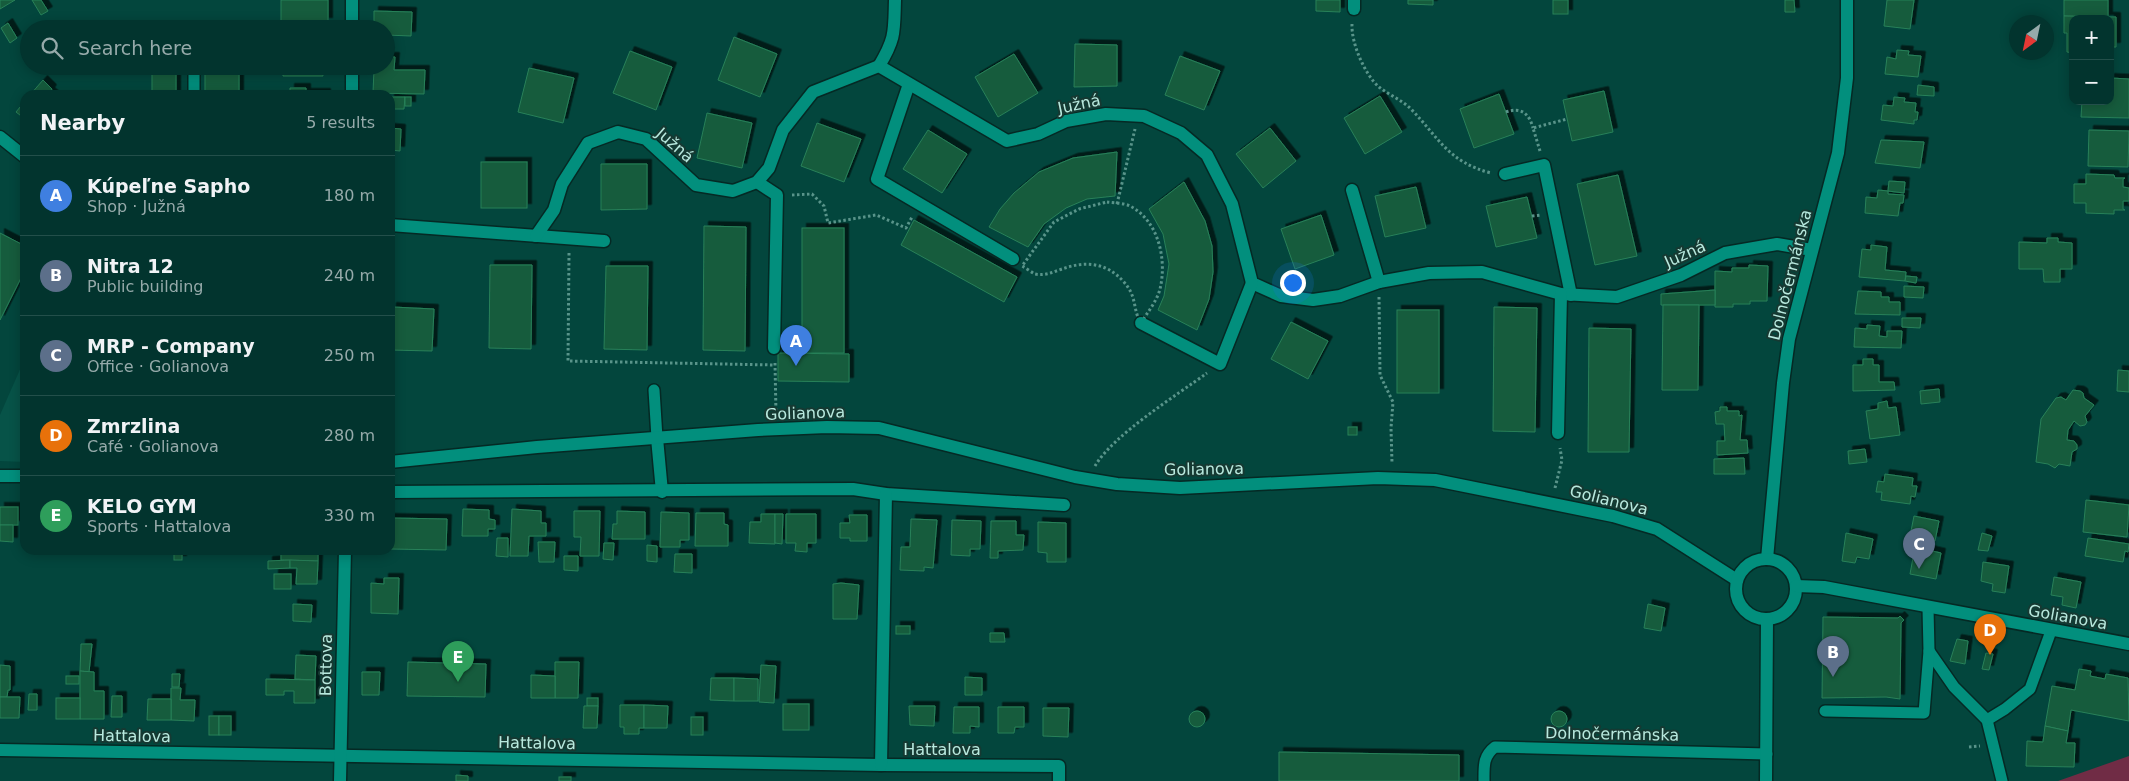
<!DOCTYPE html>
<meta charset="utf-8">
<style>
:root{--surface:#02342e;--page:#0c3c36;--text:#f1f3f6;--muted:#96aaaa;--line:#234f4a;--accent:#e69b98}
body{margin:0;font-family:"DejaVu Sans",sans-serif;background:var(--page);color:var(--text)}
.controls{position:absolute;right:15px;top:15px;display:grid;overflow:hidden;border-radius:10px;box-shadow:0 2px 12px #0003}
.controls button{width:45px;height:45px;display:grid;place-items:center;padding:0;border:0;border-bottom:1px solid var(--line);background:var(--surface);color:var(--text);font:25px sans-serif}
.compass{position:absolute;left:2009px;top:15px;width:45px;height:45px;border-radius:50%;background:var(--surface);box-shadow:0 2px 12px #0003;rotate:213deg}
.you{position:absolute;left:1292px;top:282px;width:18px;height:18px;margin:-12px;border:4px solid #fff;border-radius:50%;background:#1a73e8;box-shadow:0 0 0 8px #1a73e833}
.badge{display:grid;place-items:center;width:32px;height:32px;border-radius:50%;background:var(--accent);color:#fff;font-size:16px;font-weight:700}
.pin{position:absolute;translate:-50% -41px;filter:drop-shadow(0 1px 2px #0008)}
.pin::after{content:'';position:absolute;top:26px;width:18px;height:15px;background:inherit;clip-path:polygon(0 0,100% 0,50% 100%)}
.list{margin:0;padding:0;list-style:none}
h2{display:flex;justify-content:space-between;align-items:center;height:65px;margin:0;padding:0 20px;font-size:21px}
h2 small{font-size:16px;font-weight:400;color:var(--muted)}
.list li{display:grid;grid-template-columns:32px 1fr auto;gap:15px;align-items:center;box-sizing:border-box;height:80px;padding:0 20px;border-top:1px solid var(--line)}
.list b{display:block;font-size:19px;white-space:nowrap}
.list p{margin:0;font-size:16px;white-space:nowrap;color:var(--muted)}
.list em{font-size:16px;font-style:normal;color:var(--muted)}
.icon{flex:none;width:28px;height:28px;fill:none;stroke:currentColor;stroke-width:2;stroke-linecap:round;stroke-linejoin:round}
.map{position:relative;flex:none;width:2129px;height:781px;overflow:hidden}
.search{position:absolute;background:var(--surface);box-shadow:0 2px 12px #0003;left:20px;top:20px;width:375px;height:55px;display:flex;align-items:center;gap:12px;box-sizing:border-box;padding:0 18px;border-radius:28px;color:var(--muted);font-size:19px}
.panel{position:absolute;background:var(--surface);box-shadow:0 2px 12px #0003;left:20px;top:90px;width:375px;height:465px;border-radius:15px}
.map>svg:first-child{display:block}
</style>
<div class="map">
<svg width="2129" height="781" viewBox="0 0 2129 781">
<defs>
<filter id="shadow"><feDropShadow dx="4.5" dy="-4.5" stdDeviation="0" flood-color="#0009"/></filter>
</defs>
<rect width="100%" height="100%" fill="#03463d"/>
<!-- built -->
<path fill="#075348" d="M25,358v104l-25,-1v-46z"/>
<!-- pitch -->
<path fill="#702c45" d="M2129,756v25h-71z"/>
<!-- building -->
<g fill="#175b3d" stroke="#288159" filter="url(#shadow)">
<path d="M0,0h15l-15,9z"/>
<path d="M32,0h9l7,11 -7,4z"/>
<rect x="281" y="0" width="47" height="22"/>
<path d="M1316,0h24v12l-24,-1z"/>
<path d="M1408,0h25v5l-25,-1z"/>
<rect x="1553" y="0" width="15" height="14"/>
<path d="M1785,0h9l1,12h-10z"/>
<path d="M1887,0h27l-4,29 -26,-3z"/>
<path d="M2064,0h44v17l-44,-1z"/>
<path d="M374,11l38,1 -1,24 -25,-1v-6h-12z"/>
<path d="M2064,16l52,1v30h-6v-28h-37v34l-6,-1v-19h-3z"/>
<path d="M8,23l9,15 -7,5 -9,-15z"/>
<path d="M734,37l43,17 -17,43 -42,-17z"/>
<path d="M1075,44l42,1v41l-43,1z"/>
<path d="M1897,50l12,1 -1,4 13,1 -3,21 -33,-3 2,-17 9,2z"/>
<path d="M630,51l42,16 -16,43 -43,-17z"/>
<path d="M1014,54l24,39 -40,24 -23,-40z"/>
<path d="M1180,56l40,15 -16,39 -39,-15z"/>
<path d="M386,57h9l-1,13h31l-1,24 -51,-1 1,-24h2v-3h10z"/>
<rect x="152" y="66" width="24" height="29"/>
<rect x="205" y="66" width="34" height="29"/>
<path d="M283,66h39l1,10h-40z"/>
<path d="M529,68l45,10 -11,45 -45,-11z"/>
<path d="M2110,78l19,1v39l-48,-1 1,-16h28z"/>
<path d="M43,80l9,9 -2,3 4,3h-24z"/>
<path d="M1918,85l16,2v9l-17,-1z"/>
<path d="M290,88h16v5h20v2h-36z"/>
<path d="M1604,91l9,41 -41,9 -9,-41z"/>
<path d="M1499,94l15,40 -40,14 -14,-39z"/>
<path d="M1380,96l22,36 -37,22 -21,-36z"/>
<path d="M390,97h15l-1,12h-14z"/>
<rect x="405" y="97" width="6" height="9"/>
<path d="M1894,97l11,1 -1,4 12,1 -1,9h3l-1,8h-3v4l-33,-4 2,-15 10,1z"/>
<path d="M25,101v18l-9,-7z"/>
<path d="M707,113l45,10 -10,45 -45,-10z"/>
<path d="M817,123l44,16 -17,43 -43,-16z"/>
<path d="M390,128l11,1 -1,22 -10,-1z"/>
<path d="M1270,128l26,33 -33,27 -27,-34z"/>
<path d="M928,130l39,24 -25,39 -39,-24z"/>
<path d="M2089,130l40,1 -1,36 -40,-1z"/>
<path d="M1881,140l43,2 -4,26 -45,-5z"/>
<path d="M1117,152l-2,44 -28,3 -21,9 -22,16 -16,23 -39,-20 11,-18 14,-16 25,-21 34,-14z"/>
<rect x="481" y="162" width="46" height="46"/>
<path d="M601,164h46v45l-46,1z"/>
<path d="M2086,174l28,1 1,3h10l-2,1v8l6,1v13h-6v8l2,1h-11v4l-28,-1v-10h-12v-19h12z"/>
<path d="M1618,175l19,81 -42,9 -18,-81z"/>
<path d="M1889,181l16,1 -1,11 -16,-2z"/>
<path d="M1184,182l21,39 7,25 1,26 -4,27 -12,31 -39,-20 6,-14 5,-32 -6,-30 -14,-25z"/>
<path d="M1416,187l10,41 -41,9 -10,-41z"/>
<path d="M1878,190l10,1v3l16,1 -1,8h-3l-2,13 -33,-3 1,-16 11,1z"/>
<path d="M1527,197l10,41 -41,9 -10,-41z"/>
<path d="M1321,215l13,40 -39,14 -14,-40z"/>
<path d="M914,220l103,57 -13,25 -103,-57z"/>
<path d="M704,226l42,1 -1,124 -42,-1z"/>
<rect x="802" y="228" width="42" height="125"/>
<path d="M0,233l25,13v24l-25,50z"/>
<path d="M2047,238h11v4l14,1v26h-12v13h-16l-1,-13h-24v-27l28,1z"/>
<path d="M1871,245l16,2 -2,23 21,2 -1,9 -46,-4 3,-28 9,1z"/>
<path d="M490,265h42l-1,84 -42,-1z"/>
<path d="M1749,265l19,1 -1,35h-17v3h-17v3h-18v-36l17,1v-4h17z"/>
<path d="M606,266h42l-1,84 -43,-1z"/>
<path d="M1906,276l11,1 -1,6 -11,-2z"/>
<path d="M1904,286l20,1 -1,11 -19,-1z"/>
<path d="M1715,290v15h-54v-11z"/>
<path d="M1858,291l23,1v5h8v5h11v13l-45,-1z"/>
<path d="M1663,305h36l-1,85h-36z"/>
<path d="M392,307l42,2 -2,42 -42,-1z"/>
<path d="M1494,307l43,1 -2,124 -42,-1z"/>
<rect x="1397" y="310" width="42" height="83"/>
<path d="M1902,318h19l-1,10 -18,-1z"/>
<path d="M1291,322l37,19 -20,38 -37,-20z"/>
<path d="M1867,325l13,1 -1,10 8,1v-6h15l-1,17 -47,-1 1,-19 12,1z"/>
<path d="M1589,328l42,1 -2,123h-41z"/>
<path d="M778,353l71,1v28l-71,-1z"/>
<path d="M1863,359h10v6h6v17h15l1,8 -42,1v-26h10z"/>
<path d="M2118,370l11,1v21l-12,-1z"/>
<path d="M1939,389l1,13 -19,2 -1,-13z"/>
<path d="M2073,390l7,1 3,2 1,5 10,7 -9,11 2,6 -2,3 -5,1 -6,-5 -6,9 -1,10 7,1 3,4v4l-5,3 -2,14 -11,-2 -4,4 -7,-4 -12,-2 5,-43 15,-21 5,-1 5,3z"/>
<path d="M1887,401l1,7 8,-1 4,28 -30,4 -4,-28 12,-2v-6z"/>
<path d="M1720,407h7v4h12v5l3,-1 -2,25h7l1,13 -31,2v-14h8l-1,-17h-8l-1,-12 5,-1z"/>
<rect x="1348" y="427" width="9" height="8"/>
<path d="M1865,449l2,13 -18,2 -1,-13z"/>
<path d="M1744,458l1,16h-31v-15z"/>
<path d="M1885,474l28,4 -1,8h5l-2,11 -4,-1 -1,8 -29,-4 1,-8h-6l2,-11 6,1z"/>
<path d="M2086,500l43,5 -2,32 -44,-5z"/>
<rect x="0" y="507" width="18" height="18"/>
<path d="M463,509l26,1v9l6,1v9h-7v7h-26z"/>
<path d="M512,509l29,2v12h5v13h-17l-1,20h-18z"/>
<path d="M574,511h26l-1,45h-19l1,-19h-7z"/>
<path d="M617,511l28,1v27h-33l1,-15h4z"/>
<path d="M661,512l28,1v27h-9v7h-20z"/>
<path d="M696,513h28v11l4,1v21h-33z"/>
<path d="M761,514h14v30l-26,-1 1,-21h11z"/>
<path d="M775,514h8l-1,30 -7,-1z"/>
<path d="M786,514h30v29h-9v9l-12,-1 1,-8h-10z"/>
<path d="M849,515h18v26h-17v-3h-10v-15h10z"/>
<path d="M1914,516l25,5 -4,20 -25,-5z"/>
<path d="M390,518l57,1 -1,31 -56,-1z"/>
<path d="M911,519l26,1 -4,48 -9,-1v4l-24,-1 1,-23h9z"/>
<path d="M952,520l29,1 -1,28h-10v7l-19,-1z"/>
<path d="M991,521h25v14h8l-1,15 -25,1v7h-8z"/>
<path d="M1038,522l28,1v39h-19v-9l-9,-1z"/>
<path d="M0,525h13v17l-13,-1z"/>
<path d="M1846,533l27,6 -4,20 -12,-2 -2,6 -13,-2z"/>
<path d="M1982,533l10,3 -4,15 -10,-1z"/>
<path d="M497,538h11v19l-12,-1z"/>
<path d="M2088,538l41,6 -1,8 -3,-1 -2,11 -38,-6z"/>
<path d="M538,542h17l-1,20h-15z"/>
<path d="M604,543h10l-1,17 -10,-1z"/>
<path d="M647,545l10,1v16l-10,-1z"/>
<path d="M1915,547l26,6 -5,26 -26,-5z"/>
<path d="M140,550h15v4l-15,-1z"/>
<rect x="174" y="550" width="8" height="10"/>
<path d="M281,550h37v11l-37,-1z"/>
<path d="M675,554h17v19l-18,-1z"/>
<path d="M564,556h14v15l-14,-1z"/>
<path d="M290,560v8l-22,1v-8z"/>
<path d="M290,560l28,1 -1,23h-21l1,-16h-7z"/>
<path d="M1983,562l26,4 -4,27 -13,-2 1,-7 -12,-3z"/>
<rect x="274" y="574" width="17" height="15"/>
<path d="M2054,577l27,5 -5,26 -14,-3 1,-8 -12,-2z"/>
<path d="M384,578h15l-1,36 -27,-1v-30l13,1z"/>
<path d="M841,583l18,2 -2,34h-24v-35z"/>
<path d="M293,604l19,1 -1,17 -18,-1z"/>
<path d="M1648,604l17,4 -4,23 -17,-3z"/>
<path d="M1900,616l4,4 -3,3 -1,76 -14,-2 -64,1 1,-81 75,1z"/>
<rect x="896" y="626" width="14" height="8"/>
<path d="M990,633h14l1,9h-15z"/>
<path d="M1957,639l11,2 -3,23 -15,-3z"/>
<path d="M81,644h11l-3,28 -9,-1z"/>
<path d="M1986,653l7,1 -4,16 -7,-1z"/>
<path d="M296,655l20,1 -1,24 -20,-1z"/>
<path d="M408,662l78,2 -1,33 -78,-1z"/>
<path d="M555,662h24l-1,36h-23z"/>
<path d="M0,665l10,1v24h-2l-1,7h-7z"/>
<path d="M761,665l15,1 -2,37 -15,-1z"/>
<path d="M2079,669l12,2 -1,5 15,3 1,-5 22,4 1,43 -58,-11 -3,21 -23,-5 7,-40 23,4z"/>
<path d="M80,671l14,1v19h10v28h-24z"/>
<path d="M362,672h18l-1,23h-17z"/>
<path d="M172,674h8l-1,13h-7z"/>
<path d="M531,675l24,1v22h-24z"/>
<rect x="66" y="676" width="13" height="8"/>
<path d="M965,677l17,1v17h-17z"/>
<path d="M711,678h23v23l-24,-1z"/>
<path d="M734,678l24,1v22h-24z"/>
<path d="M266,679l49,1v23h-21v-12h-10v4h-18z"/>
<path d="M171,688h10l-1,12h15l-1,21 -23,-1z"/>
<path d="M29,694h8v16h-9z"/>
<path d="M112,696h10v21h-11z"/>
<path d="M0,697h20l-1,21h-19z"/>
<rect x="56" y="698" width="24" height="21"/>
<rect x="587" y="698" width="11" height="8"/>
<path d="M148,699h23v21h-24z"/>
<rect x="783" y="704" width="26" height="26"/>
<path d="M620,705h24v23h-5v6h-15v-7h-4z"/>
<path d="M644,705l24,1 -1,22h-23z"/>
<path d="M584,706h14l-1,22h-14z"/>
<path d="M909,706h26l-1,20 -24,-1z"/>
<path d="M954,707h25v20l-9,-1v7h-17z"/>
<path d="M998,707h26v20h-9l-1,6h-16z"/>
<path d="M1043,708h26l-1,29 -25,-1z"/>
<circle cx="1197" cy="719" r="8"/>
<circle cx="1559" cy="719" r="8"/>
<rect x="209" y="716" width="10" height="19"/>
<rect x="219" y="716" width="12" height="19"/>
<rect x="691" y="717" width="12" height="18"/>
<path d="M2045,726l23,5 -2,12h9l-1,24 -48,-1 1,-25 16,1z"/>
<path d="M1279,752l180,3v26h-180z"/>
<path d="M456,775l12,1v5h-12z"/>
<rect x="559" y="777" width="12" height="4"/>
</g>
<g fill="none" stroke-linecap="round" stroke-linejoin="round">
<defs>
<g id="service">
<path d="M194,66v29"/>
<path d="M654,390l3,48"/>
<path d="M1929,651l25,36 33,33 15,61"/>
<path d="M1825,711l99,2 5,-62 -1,-43"/>
<path d="M1987,720l18,-11 25,-20 21,-58"/>
<path d="M1484,781c0,-15 -1,-25 11,-34l272,7"/>
</g>
<g id="minor">
<path d="M1354,9v-9"/>
<path d="M352,29v-29"/>
<path d="M879,66c17,-28 15,-35 16,-66"/>
<path d="M909,84l-32,95 136,80"/>
<path d="M352,95v-29"/>
<path d="M0,137l25,20"/>
<path d="M1505,174l39,-9 27,130"/>
<path d="M757,182l20,13 -3,153"/>
<path d="M1352,190l27,92"/>
<path d="M390,225l214,16"/>
<path d="M536,236l18,-26 8,-26 26,-41 30,-11 28,7 50,46 37,6 24,-9 12,-14 14,-38 30,-38 66,-26 128,75 31,-7 28,-13 40,-7 38,2 37,17 26,22 25,49 20,79 29,13 32,4 27,-4 39,-14 50,-9 53,-1 79,22 56,3 64,-22 44,-22 52,-9 35,6"/>
<path d="M1141,323l79,41 32,-81"/>
<path d="M1558,433l3,-139"/>
<path d="M657,438l5,54"/>
<path d="M390,492l463,-3 33,5 178,11"/>
<path d="M0,750l881,15 178,1v15"/>
<path d="M881,765l5,-271"/>
<path d="M340,781l5,-231"/>
</g>
<g id="tertiary">
<path d="M390,462l147,-15 221,-17 69,-3 52,1 196,49 42,7 63,4 198,-10 57,2 178,36 44,13 80,51"/>
<path d="M0,476h25"/>
<path d="M1767,559l16,-176 6,-44 49,-186 9,-75v-78"/>
<circle cx="1766" cy="589" r="30"/>
<path d="M1796,586l28,1 305,57"/>
<path d="M1766,781l1,-162"/>
</g>
</defs>
<!-- service casing -->
<use href="#service" stroke="#052924" stroke-width="14"/>
<!-- minor casing -->
<use href="#minor" stroke="#052924" stroke-width="15"/>
<!-- tertiary casing -->
<use href="#tertiary" stroke="#052924" stroke-width="15"/>
<!-- path -->
<g stroke="#59948a" stroke-width="3" stroke-dasharray="2.5 2.5" stroke-linecap="butt">
<path d="M1352,24c-1,19 13,51 27,63 10,8 23,13 32,22 28,29 37,53 80,64"/>
<path d="M1506,112c15,-5 23,1 27,16"/>
<path d="M1540,151l-7,-23 34,-9"/>
<path d="M792,195l20,-1 12,12 4,17 48,-8 30,13 6,-11"/>
<path d="M1107,202c7,1 17,1 23,4 29,15 37,54 30,83 -3,12 -13,24 -19,34 -9,-14 -3,-26 -18,-42 -17,-19 -39,-20 -61,-12 -9,3 -17,7 -27,5 -4,-2 -9,-6 -13,-8l32,-44 25,-13z"/>
<path d="M1117,204l18,-75"/>
<path d="M1532,216l9,-1"/>
<path d="M569,253l-1,108 206,4"/>
<path d="M1379,297l1,78 13,27 -2,26 1,35"/>
<path d="M775,363l1,52"/>
<path d="M1095,466c18,-31 82,-71 112,-93"/>
<path d="M1555,488l7,-28 -2,-12"/>
<path d="M1969,747l11,-1"/>
</g>
<!-- service -->
<use href="#service" stroke="#028f7d" stroke-width="11"/>
<!-- minor -->
<use href="#minor" stroke="#028f7d" stroke-width="12"/>
<!-- tertiary -->
<use href="#tertiary" stroke="#028f7d" stroke-width="12"/>
</g>
<g text-anchor="middle" dominant-baseline="central" stroke-width="4" stroke-linejoin="round" paint-order="stroke">
<!-- street labels -->
<g font-size="16" fill="#b8e9de" stroke="#163932">
<text transform="translate(1079 104) rotate(-12)">Južná</text>
<text transform="translate(675 145) rotate(41)">Južná</text>
<text transform="translate(1685 254) rotate(-24)">Južná</text>
<text transform="translate(1790 275) rotate(-76)">Dolnočermánska</text>
<text transform="translate(805 413) rotate(-2)">Golianova</text>
<text transform="translate(1204 469) rotate(-1)">Golianova</text>
<text transform="translate(1609 500) rotate(14)">Golianova</text>
<text transform="translate(2068 617) rotate(10)">Golianova</text>
<text transform="translate(326 665) rotate(-89)">Bottova</text>
<text transform="translate(1612 734) rotate(1)">Dolnočermánska</text>
<text transform="translate(132 736) rotate(1)">Hattalova</text>
<text transform="translate(537 743) rotate(1)">Hattalova</text>
<text x="942" y="749">Hattalova</text>
</g>
</g>
</svg>
<div class="controls">
<button>+</button>
<button>−</button>
</div>
<svg class="compass" viewBox="-18 -18 36 36"><path d="M0-13l5 13h-10z" fill="#e53935"/><path d="M0 13l5-13h-10z" fill="#96aaaa"/></svg>
<div class="you"></div>
<div class="pin badge" style="left:796px;top:366px;background:#3f7fe0">A</div>
<div class="pin badge" style="left:1833px;top:677px;background:#5c6f8a">B</div>
<div class="pin badge" style="left:1919px;top:569px;background:#5c6f8a">C</div>
<div class="pin badge" style="left:1990px;top:655px;background:#e8710a">D</div>
<div class="pin badge" style="left:458px;top:682px;background:#2e9e5b">E</div>
<div class="search"><svg class="icon" aria-label="search" viewBox="0 0 24 24"><circle cx="10" cy="10" r="6"/><path d="M15 15l6 6"/></svg>Search here</div>
<section class="panel">
<h2>Nearby<small>5 results</small></h2>
<ul class="list">
<li><span class="badge" style="background:#3f7fe0">A</span><div><b>Kúpeľne Sapho</b><p>Shop · Južná</p></div><em>180 m</em></li>
<li><span class="badge" style="background:#5c6f8a">B</span><div><b>Nitra 12</b><p>Public building</p></div><em>240 m</em></li>
<li><span class="badge" style="background:#5c6f8a">C</span><div><b>MRP - Company</b><p>Office · Golianova</p></div><em>250 m</em></li>
<li><span class="badge" style="background:#e8710a">D</span><div><b>Zmrzlina</b><p>Café · Golianova</p></div><em>280 m</em></li>
<li><span class="badge" style="background:#2e9e5b">E</span><div><b>KELO GYM</b><p>Sports · Hattalova</p></div><em>330 m</em></li>
</ul>
</section>
</div>
